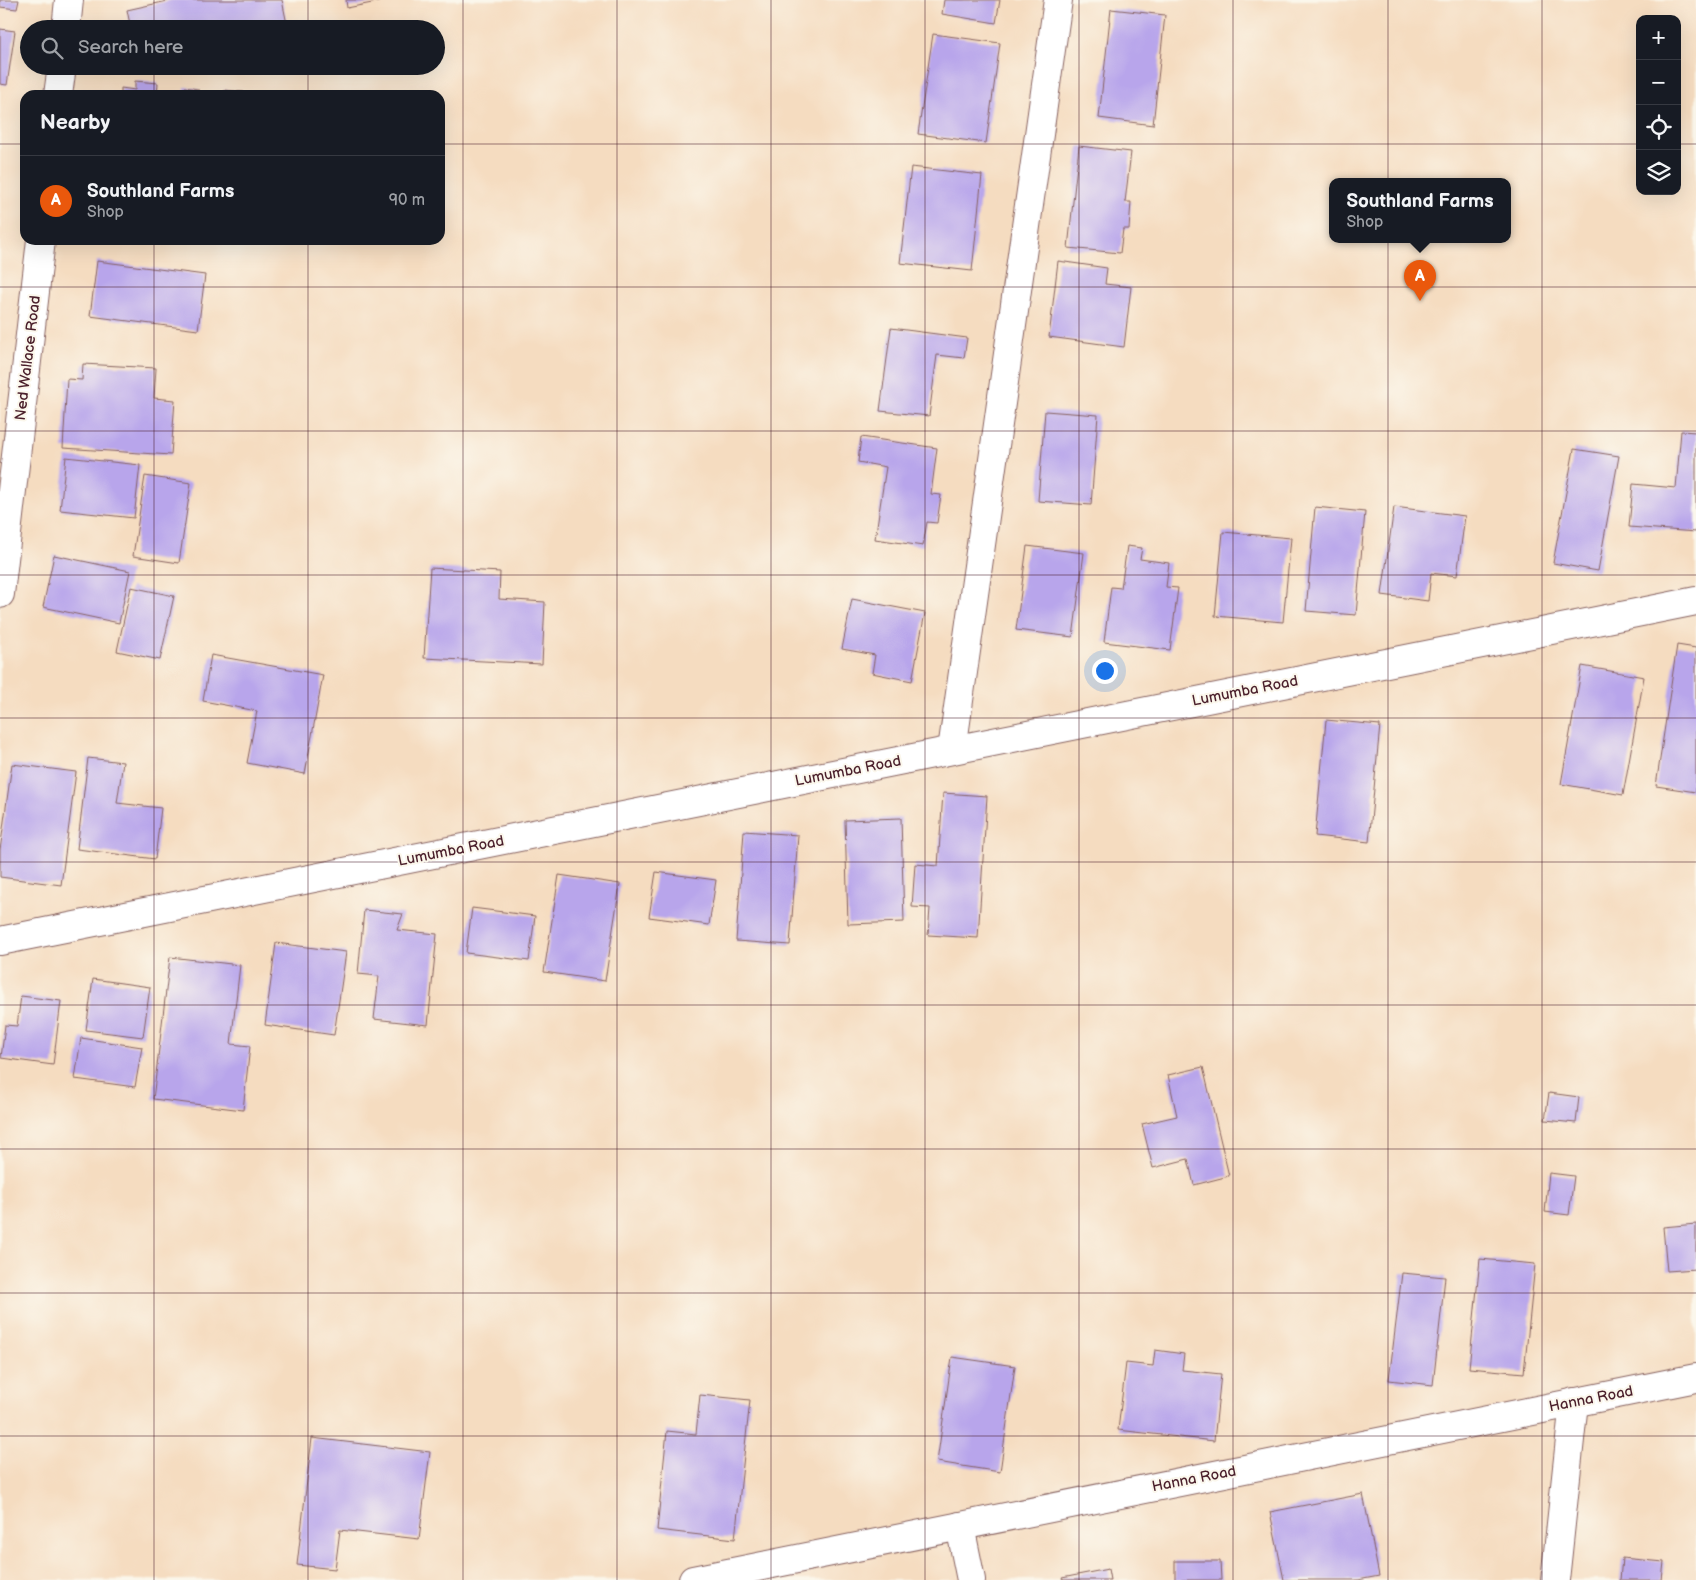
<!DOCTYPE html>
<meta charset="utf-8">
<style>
:root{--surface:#171b24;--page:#242831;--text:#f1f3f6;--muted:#9ea1a6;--line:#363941;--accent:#ea580c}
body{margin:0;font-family:"Balsamiq Sans",sans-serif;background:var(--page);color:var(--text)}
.controls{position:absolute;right:15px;top:15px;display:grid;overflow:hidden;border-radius:10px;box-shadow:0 5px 20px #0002}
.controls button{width:45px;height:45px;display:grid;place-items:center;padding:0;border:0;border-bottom:1px solid var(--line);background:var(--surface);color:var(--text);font:25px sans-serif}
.you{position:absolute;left:1104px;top:670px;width:18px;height:18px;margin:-12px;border:4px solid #fff;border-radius:50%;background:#1a73e8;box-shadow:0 0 0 8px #1a73e833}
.badge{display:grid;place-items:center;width:32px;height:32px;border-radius:50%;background:var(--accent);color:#fff;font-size:16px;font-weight:700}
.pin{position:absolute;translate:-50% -41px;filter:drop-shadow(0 1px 2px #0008)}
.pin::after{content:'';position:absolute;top:26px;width:18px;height:15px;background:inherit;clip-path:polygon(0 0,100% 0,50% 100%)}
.popup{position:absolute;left:1329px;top:178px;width:182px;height:65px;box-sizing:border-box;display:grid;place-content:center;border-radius:10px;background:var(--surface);filter:drop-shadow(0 1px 4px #0005);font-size:16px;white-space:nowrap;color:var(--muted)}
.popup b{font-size:19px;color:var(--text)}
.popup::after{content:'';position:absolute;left:50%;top:100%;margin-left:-10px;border:10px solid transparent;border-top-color:var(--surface)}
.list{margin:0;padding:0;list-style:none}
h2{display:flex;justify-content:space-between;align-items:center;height:65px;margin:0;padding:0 20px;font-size:21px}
h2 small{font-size:16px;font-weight:400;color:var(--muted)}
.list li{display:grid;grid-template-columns:32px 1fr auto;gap:15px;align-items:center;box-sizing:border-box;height:90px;padding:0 20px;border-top:1px solid var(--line)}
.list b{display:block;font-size:19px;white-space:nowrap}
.list p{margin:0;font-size:16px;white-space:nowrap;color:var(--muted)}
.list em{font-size:16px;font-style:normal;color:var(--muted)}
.icon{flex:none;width:28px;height:28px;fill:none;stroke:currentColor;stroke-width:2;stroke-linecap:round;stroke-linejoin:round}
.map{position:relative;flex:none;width:1696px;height:1580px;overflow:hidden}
.search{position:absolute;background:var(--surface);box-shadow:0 5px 20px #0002;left:20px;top:20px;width:425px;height:55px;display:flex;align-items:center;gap:12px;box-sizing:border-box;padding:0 18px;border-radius:28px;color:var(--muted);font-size:19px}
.panel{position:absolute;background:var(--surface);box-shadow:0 5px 20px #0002;left:20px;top:90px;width:425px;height:155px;border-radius:15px}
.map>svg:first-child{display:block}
</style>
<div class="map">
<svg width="1696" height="1580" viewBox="0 0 1696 1580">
<rect width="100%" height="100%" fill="#fbf7ec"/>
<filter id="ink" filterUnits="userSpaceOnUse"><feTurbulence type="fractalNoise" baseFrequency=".02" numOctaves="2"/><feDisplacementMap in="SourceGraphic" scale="10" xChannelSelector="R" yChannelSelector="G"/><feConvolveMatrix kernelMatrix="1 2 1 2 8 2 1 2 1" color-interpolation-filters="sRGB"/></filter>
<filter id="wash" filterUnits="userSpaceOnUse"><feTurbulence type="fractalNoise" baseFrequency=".0096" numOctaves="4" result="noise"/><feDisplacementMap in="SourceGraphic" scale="20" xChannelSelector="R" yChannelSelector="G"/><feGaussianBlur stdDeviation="1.12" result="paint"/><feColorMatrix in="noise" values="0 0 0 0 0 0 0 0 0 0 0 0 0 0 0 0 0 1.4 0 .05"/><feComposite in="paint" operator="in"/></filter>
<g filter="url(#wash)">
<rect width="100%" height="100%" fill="#f5dcc0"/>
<g id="blocks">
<!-- building -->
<g fill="#b8a5eb">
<path d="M0,0h19l-2,9 -17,-2z"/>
<path d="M172,0h110l6,29h-157l-4,-19z"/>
<path d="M346,0h36v1l-35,7z"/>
<path d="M944,0h56l-4,23 -54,-9z"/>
<path d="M1111,9l54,6 -12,110 -54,-7z"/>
<path d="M0,29l15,2 -8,54 -7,-1z"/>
<path d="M933,34l67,9 -14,100 -68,-9z"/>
<path d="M135,81l23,2 -1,12h-36v-7l14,2z"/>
<path d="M185,87l13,2v6h-13z"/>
<path d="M225,90l19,2 -2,3h-18z"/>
<path d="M1079,146l52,6 -6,50h6l-2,27h-6l-3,24 -52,-5z"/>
<path d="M911,167l71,8 -10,96 -72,-8z"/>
<path d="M97,261l108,14 -7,55 -108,-14z"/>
<path d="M1058,261l49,7 -2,16 26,3 -7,60 -75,-10z"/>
<path d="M891,328l76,10 -3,20 -27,-3 -8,61 -49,-5z"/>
<path d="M83,364l73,4 -2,30 21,2 -4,55 -108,-7 4,-69 15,1z"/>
<path d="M1045,411l53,4 -7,90 -53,-4z"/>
<path d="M1681,431l15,1v100l-67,-5 4,-43 43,4z"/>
<path d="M861,437l76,11 -6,46 10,1 -4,28 -10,-1 -4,24 -48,-7 11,-72 -28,-5z"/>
<path d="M1574,449l45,7 -21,115 -45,-8z"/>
<path d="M66,457l74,8 -6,53 -74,-8z"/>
<path d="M145,476l46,7 -12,80 -46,-7z"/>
<path d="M1315,507l50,5 -9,103 -50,-4z"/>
<path d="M1394,507l71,9 -8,60 -26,-3 -3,28 -46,-6z"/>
<path d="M1223,532l68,6 -8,84 -68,-6z"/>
<path d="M1027,546l57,7 -11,84 -57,-7z"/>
<path d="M1127,546l15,2 -2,11 29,4 -3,24 12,1 -8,62 -66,-8 7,-55 10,1z"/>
<path d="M54,555l76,16 -11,52 -76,-16z"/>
<path d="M430,568l70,4 -1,27 46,3 -3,62 -118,-6z"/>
<path d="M131,587l43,9 -14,64 -43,-9z"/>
<path d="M852,599l73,14 -13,68 -40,-8 3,-18 -33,-6z"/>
<path d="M1677,645l19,3v144l-40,-6z"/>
<path d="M211,655l112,20 -18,99 -58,-11 10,-52 -54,-10z"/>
<path d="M1582,666l62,11 -21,118 -62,-11z"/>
<path d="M1326,720l54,5 -11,117 -54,-6z"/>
<path d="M88,758l35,4 -6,41 44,5 -6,51 -78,-10z"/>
<path d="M12,764l64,8 -15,113 -61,-8v-27z"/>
<path d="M943,793l44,3 -9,142 -50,-3 2,-27 -18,-1 3,-43 23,2z"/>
<path d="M901,818l3,104 -56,2 -3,-104z"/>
<path d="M744,831l54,4 -8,110 -54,-4z"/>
<path d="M656,872l60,8 -7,45 -60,-8z"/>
<path d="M559,875l61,9 -15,97 -61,-9z"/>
<path d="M472,908l63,8 -6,45 -63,-8z"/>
<path d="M364,910l39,4 -6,16 40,4 -9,91 -54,-6 5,-43 -21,-2z"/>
<path d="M276,943l70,9 -12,83 -69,-10z"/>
<path d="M170,957l70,8 -9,79 19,2 -7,64 -90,-11z"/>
<path d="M93,979l57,8 -7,50 -57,-7z"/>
<path d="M21,996l40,5 -8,64 -52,-7 4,-33 12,1z"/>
<path d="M81,1038l61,9 -7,40 -60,-8z"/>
<path d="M1203,1067l26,109 -35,9 -6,-26 -35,9 -11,-44 35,-8 -9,-41z"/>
<path d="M1549,1093l30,4 -3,26 -31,-3z"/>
<path d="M1549,1173l25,3 -5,39 -24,-3z"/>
<path d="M1696,1224v45l-29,2 -4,-44z"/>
<path d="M1480,1259l55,5 -11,109 -55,-5z"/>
<path d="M1402,1273l43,4 -12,108 -44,-5z"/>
<path d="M1155,1350l29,4 -2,16 39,4 -7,67 -96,-11 8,-67 27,3z"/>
<path d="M952,1357l63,9 -15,106 -63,-10z"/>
<path d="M700,1395l50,5 -15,139 -78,-9 10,-99 29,3z"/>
<path d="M312,1438l118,14 -11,87 -79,-9 -5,39 -38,-4z"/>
<path d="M1363,1494l16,82 -21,4h-74l-14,-68z"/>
<path d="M1622,1558l42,4 -2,18h-42z"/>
<path d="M1175,1561h45l1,19h-46z"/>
<path d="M1108,1569l2,11h-47l-1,-2z"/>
</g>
</g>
</g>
<g filter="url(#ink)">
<use href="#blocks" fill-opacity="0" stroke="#86615f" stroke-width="1"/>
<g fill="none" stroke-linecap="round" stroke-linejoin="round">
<defs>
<g id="street">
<path d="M66,29l3,-29"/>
<path d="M58,95l4,-29"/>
<path d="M0,594l41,-354"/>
<path d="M952,750l106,-750"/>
<path d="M0,941l1696,-340"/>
<path d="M960,1526l11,54"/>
<path d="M693,1580l1003,-202"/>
<path d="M1555,1580l19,-178"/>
</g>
</defs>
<!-- street casing -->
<use href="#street" stroke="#86615f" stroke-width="30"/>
<!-- street -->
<use href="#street" stroke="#fff" stroke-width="28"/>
</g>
</g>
<!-- grid -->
<path fill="none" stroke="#4a1f2b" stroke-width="1" stroke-opacity="0.55" d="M154,0v29M308,0v29M463,0v1580M617,0v1580M771,0v1580M925,0v1580M1079,0v1580M1233,0v1580M1388,0v1580M1542,0v1580M154,66v29M308,66v29M0,144h25M440,144h1200M1677,144h19M154,240v1340M308,240v1340M0,287h1696M0,431h1696M0,575h1696M0,718h1696M0,862h1696M0,1005h1696M0,1149h1696M0,1293h1696M0,1436h1696"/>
<g text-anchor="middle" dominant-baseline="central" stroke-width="4" stroke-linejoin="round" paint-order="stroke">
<!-- street labels -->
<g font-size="15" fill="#4a1f2b" stroke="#fbf7ec">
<text transform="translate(28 358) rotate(-83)">Ned Wallace Road</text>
<text transform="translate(1245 691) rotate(-11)">Lumumba Road</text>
<text transform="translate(848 771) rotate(-11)">Lumumba Road</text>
<text transform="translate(451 851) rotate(-11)">Lumumba Road</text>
<text transform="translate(1591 1399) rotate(-11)">Hanna Road</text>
<text transform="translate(1194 1479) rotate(-11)">Hanna Road</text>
</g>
</g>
</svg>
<div class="controls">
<button>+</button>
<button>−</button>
<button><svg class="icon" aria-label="locate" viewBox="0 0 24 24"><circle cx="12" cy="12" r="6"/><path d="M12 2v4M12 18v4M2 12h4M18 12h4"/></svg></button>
<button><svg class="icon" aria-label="layers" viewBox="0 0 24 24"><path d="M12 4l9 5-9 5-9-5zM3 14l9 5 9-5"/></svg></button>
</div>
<div class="you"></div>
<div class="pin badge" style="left:1420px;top:301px">A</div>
<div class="popup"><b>Southland Farms</b>Shop</div>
<div class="search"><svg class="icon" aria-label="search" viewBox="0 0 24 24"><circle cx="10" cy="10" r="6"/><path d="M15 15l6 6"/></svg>Search here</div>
<section class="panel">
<h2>Nearby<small></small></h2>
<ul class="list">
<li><span class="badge">A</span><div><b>Southland Farms</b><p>Shop</p></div><em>90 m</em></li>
</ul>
</section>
</div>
